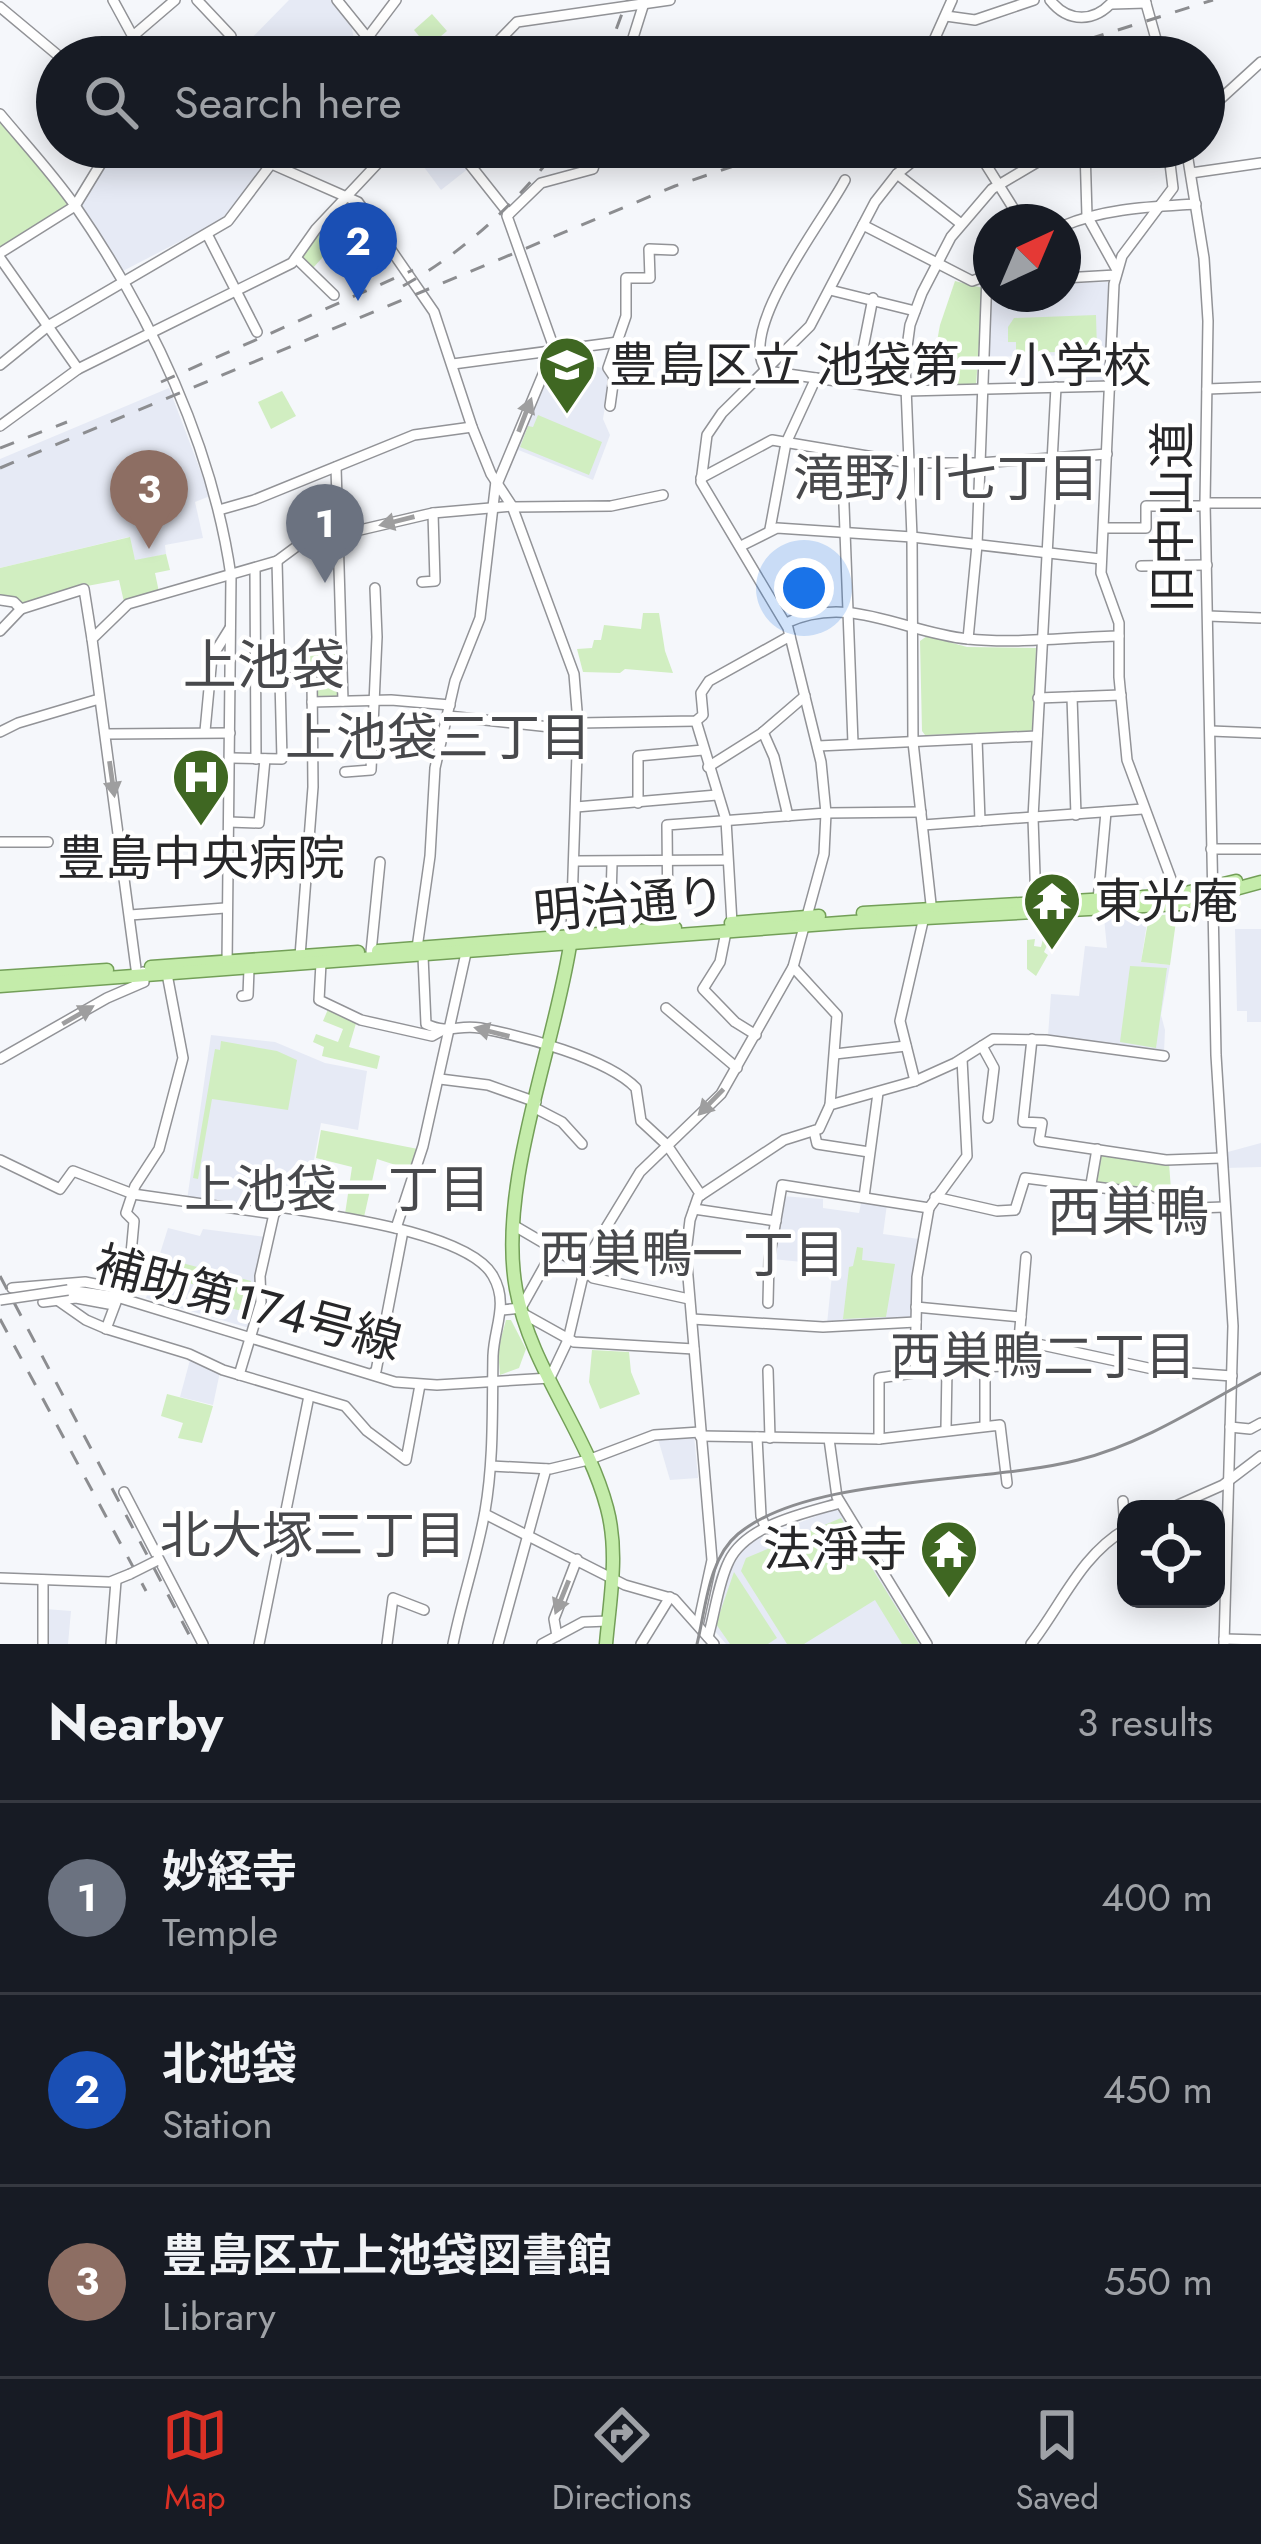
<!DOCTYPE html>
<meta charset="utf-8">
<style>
:root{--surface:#171b24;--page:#242831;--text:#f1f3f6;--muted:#9ea1a6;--line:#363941;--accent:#d93025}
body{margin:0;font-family:Jost,"Noto Sans JP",sans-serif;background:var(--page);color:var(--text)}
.controls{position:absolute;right:36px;bottom:36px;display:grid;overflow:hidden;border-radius:24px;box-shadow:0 6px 30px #0003}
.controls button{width:108px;height:108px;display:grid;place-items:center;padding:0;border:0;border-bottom:3px solid var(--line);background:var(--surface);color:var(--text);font:60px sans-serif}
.compass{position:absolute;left:973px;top:204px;width:108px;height:108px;border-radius:50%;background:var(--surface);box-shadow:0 6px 30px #0003;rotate:44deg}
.you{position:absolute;left:804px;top:588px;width:42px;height:42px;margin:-30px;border:9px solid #fff;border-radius:50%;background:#1a73e8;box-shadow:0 0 0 18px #1a73e833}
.badge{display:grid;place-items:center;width:78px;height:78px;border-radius:50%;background:var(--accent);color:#fff;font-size:39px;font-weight:700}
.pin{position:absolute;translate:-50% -99px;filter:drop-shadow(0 3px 6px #0008)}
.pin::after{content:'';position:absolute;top:63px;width:42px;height:36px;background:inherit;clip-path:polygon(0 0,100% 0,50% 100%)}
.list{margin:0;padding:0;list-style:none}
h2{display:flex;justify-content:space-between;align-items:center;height:156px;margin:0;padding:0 48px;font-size:51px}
h2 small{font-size:39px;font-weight:400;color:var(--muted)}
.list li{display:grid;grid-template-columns:78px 1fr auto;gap:36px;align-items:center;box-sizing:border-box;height:192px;padding:0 48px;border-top:3px solid var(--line)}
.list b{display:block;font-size:45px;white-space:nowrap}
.list p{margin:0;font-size:39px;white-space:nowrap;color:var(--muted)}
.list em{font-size:39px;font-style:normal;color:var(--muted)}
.icon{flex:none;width:66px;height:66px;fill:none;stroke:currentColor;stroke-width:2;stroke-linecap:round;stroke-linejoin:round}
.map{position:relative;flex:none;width:1261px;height:1644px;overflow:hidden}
.search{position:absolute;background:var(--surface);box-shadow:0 6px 30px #0003;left:36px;right:36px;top:36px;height:132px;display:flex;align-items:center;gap:30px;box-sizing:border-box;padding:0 42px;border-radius:66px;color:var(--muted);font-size:45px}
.sheet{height:732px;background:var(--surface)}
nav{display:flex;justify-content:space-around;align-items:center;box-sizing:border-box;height:168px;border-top:3px solid var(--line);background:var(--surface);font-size:33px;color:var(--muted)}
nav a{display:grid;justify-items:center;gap:6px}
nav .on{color:var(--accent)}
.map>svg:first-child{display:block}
</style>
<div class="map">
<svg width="1261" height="1644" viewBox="0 0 1261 1644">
<rect width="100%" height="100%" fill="#f5f7fb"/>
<!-- built -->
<g fill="#e6eaf5">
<path d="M289,0h42l20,25 4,18 -11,14h-111z"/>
<path d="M113,147h113l40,17 -45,56 -98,51 -44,-65z"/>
<path d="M448,147h4l17,21 -28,22 -17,-23z"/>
<path d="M1109,282l-2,99 -27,-1 -1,-25 -91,2 3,-73v10h72v-11z"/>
<path d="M569,353l-1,9 35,6 7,8 -7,43 7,16 -17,45 -77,-31 39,-94z"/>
<path d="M169,388l41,108 -15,6 8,36 -38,7 1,9 -31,7 -6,-24 -129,31v-109z"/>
<path d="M1148,916l-7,46 29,3 -9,50 4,15 -1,22 -116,-16 3,-42 28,2 6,-50 22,2 -3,-30z"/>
<path d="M1235,929h26v93h-14v-11h-10z"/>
<path d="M211,1035l64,7 50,21 42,8 -9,59 -37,-7 -16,84 -33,3 -85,-10z"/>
<path d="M1261,1143v24l-35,1 -2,-15z"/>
<path d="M781,1196l42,3v9l36,5 3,-14 25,5 -4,30 36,5 -6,81 -86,4 6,-59 -61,-6z"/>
<path d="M168,1228l32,8 3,-7 63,8 -17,91 -103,-30z"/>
<path d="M190,1360l30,12 -7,33 -33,-8z"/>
<path d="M694,1435l4,43 -28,2 -12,-41z"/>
<path d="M837,1508l86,136h-197l-13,-15 18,-61 15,-21 9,-7z"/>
<path d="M45,1609l26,2 -3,33h-23z"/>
</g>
<!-- green -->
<g fill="#d1eec1">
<path d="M432,14l15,17 -19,16 -14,-17z"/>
<path d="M0,118l70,85 -70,46z"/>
<path d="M328,221l14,15 -30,33 -11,-13z"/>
<path d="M955,281l28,7 -7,97h-47l11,-60z"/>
<path d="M1096,315l1,36 -81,2v-11h-8v-15l6,-9z"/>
<path d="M282,391l14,25 -25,13 -13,-27z"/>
<path d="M538,415l64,27 -13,33 -69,-28 8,-21 5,1z"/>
<path d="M130,537l5,23 31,-6 4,16 -15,3 4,19 -35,10 -5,-22 -32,6 -3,-3 -63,22 -21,-11v-26z"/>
<path d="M643,613h16l6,38 8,22 -48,-4 -5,4 -37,-1 -6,-23 15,-1 2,-8h7l3,-15 37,4z"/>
<path d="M927,636l40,11 69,1 -2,78 -4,6 -105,3 -3,-4 -2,-90z"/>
<path d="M301,654h35l2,45h-24v-25l-12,-1z"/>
<path d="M1177,914l-7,51 -29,-3 8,-46z"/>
<path d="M1035,939l-1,7 7,1 2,-8h7l-6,13 4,3 -12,21 -9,-7v-29z"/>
<path d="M1130,966l37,2 -11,80 -36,-6z"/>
<path d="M329,1007l28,13 -8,27 31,9 -3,13 -55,-13 2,-9 -11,-5 3,-8 22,8 5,-13 -20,-8z"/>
<path d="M221,1041l56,10 20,9 -9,50 -76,-11 -14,80 -5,-1 22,-129 5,1z"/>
<path d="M321,1130l97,19 -7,21 -34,-11 -13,58 -19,-3 7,-47 -36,-9z"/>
<path d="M1099,1153l70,10 3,40 -77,-20z"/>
<path d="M857,1247l6,1 -1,12 33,4 -9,53 -43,2 6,-52 4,-1z"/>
<path d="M182,1263l69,18 -3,28 -10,1 -40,-11 -2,-14 -18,-5z"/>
<path d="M506,1320h5l15,29 -7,19 -19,7 -2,-26z"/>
<path d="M592,1350l37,2 2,20 9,22 -40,15 -11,-27z"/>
<path d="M167,1394l46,12 -11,37 -24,-5 5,-15 -22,-7z"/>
<path d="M841,1518l78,126h-17l-27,-44 -71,44h-17l-46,-73 5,-13z"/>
<path d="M734,1572l43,66 -9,6h-38l-14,-20z"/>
</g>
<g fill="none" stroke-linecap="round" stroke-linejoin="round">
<defs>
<g id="minor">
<path d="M113,0l31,57"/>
<path d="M197,0l34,36 -21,21"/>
<path d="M337,0l46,57"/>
<path d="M1050,0c18,23 45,23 64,0"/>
<path d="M1145,0l16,57"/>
<path d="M1112,4l34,-1"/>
<path d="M0,7l60,50"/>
<path d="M946,16l29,4 59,-20"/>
<path d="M133,36l42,-36"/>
<path d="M353,57l43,-57"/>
<path d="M483,57l34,-35 153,-22"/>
<path d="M627,57l17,-54"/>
<path d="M933,57l2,-19 17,-38"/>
<path d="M0,114c25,30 53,60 76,93 75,109 136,237 155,369l-4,389"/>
<path d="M1204,114l57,-52"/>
<path d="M233,147l125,55 76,110 38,115 19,47 21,32 62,168 4,49 -7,212"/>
<path d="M456,147l53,67"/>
<path d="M975,147l47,75"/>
<path d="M1022,147l6,18"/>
<path d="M1168,147l5,41 -51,68 -8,28 -13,289 18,50v54l8,83 50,135"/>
<path d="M1186,147l18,111 4,63 -3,182 11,552 17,271 -9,318"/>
<path d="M1085,149l2,67 30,54"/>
<path d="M1191,173l70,-10"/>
<path d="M897,174l63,49"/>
<path d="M845,180c-20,39 -111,152 -78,191l139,20 206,-5"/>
<path d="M863,225l109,56 14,-5"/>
<path d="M1063,226c43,-18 87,-19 133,-22"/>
<path d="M208,236l49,96"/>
<path d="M0,253l75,-47 36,-59"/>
<path d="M0,258l78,111"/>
<path d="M296,258l38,37"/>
<path d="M1063,278l53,-3"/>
<path d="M830,290l85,21"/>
<path d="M453,364l165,-22"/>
<path d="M0,365l48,-39 180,-105 56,-74"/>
<path d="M856,384l17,-86"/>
<path d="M1207,389l54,-2"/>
<path d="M610,406l4,-29 -6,-9 18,-52v-38h24l-1,-29 24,1"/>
<path d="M0,426l78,-57 214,-106 24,-34 77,-82"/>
<path d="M842,452l11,291"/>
<path d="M336,467l7,234"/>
<path d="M701,478l71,-38 137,23h70l128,-9"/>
<path d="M498,482l56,-134 -47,-132 34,-33 52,-14 7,-22"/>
<path d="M1205,503h56"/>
<path d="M513,507l98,-1 52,-11"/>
<path d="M219,510l35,-10 160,-65 58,-8"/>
<path d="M1105,528h41v-22h59"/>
<path d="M770,529l16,-86 30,-65"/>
<path d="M741,546l36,-18 135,9 189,22"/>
<path d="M1141,566l66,-1"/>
<path d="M255,568l1,191"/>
<path d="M422,582l13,-1 -2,-68"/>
<path d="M0,600l14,2 7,7 63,-20 8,50"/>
<path d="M1208,616l53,2"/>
<path d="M786,623c64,-30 118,10 182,16 49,5 102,-2 151,-3"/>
<path d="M0,631l21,-22"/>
<path d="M968,639l9,-94 10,-270"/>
<path d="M280,677l32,1 1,109 -13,169"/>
<path d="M1072,697l4,118"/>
<path d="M1038,698l83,-3"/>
<path d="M312,702l79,-2 59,5"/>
<path d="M448,716l130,14"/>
<path d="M696,721l30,99 6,103"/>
<path d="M578,723l118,-2 7,-6 -2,-22 8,-12 81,-45"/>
<path d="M205,731l7,-74 18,-29"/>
<path d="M1211,731l50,2"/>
<path d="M0,732l18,-9 81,-24"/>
<path d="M763,732l11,25 14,59"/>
<path d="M106,734l124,-1"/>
<path d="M977,739l3,82"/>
<path d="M818,746l219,-10"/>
<path d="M232,758l50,1 -5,-198"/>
<path d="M708,767l54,-34 43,-37"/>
<path d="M345,772l26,-2 6,-133 -2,-49"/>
<path d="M638,803v-47l65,-6"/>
<path d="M576,807l141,-12"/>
<path d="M229,822l30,1 6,-64"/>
<path d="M923,825l220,-16"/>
<path d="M0,842h48"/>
<path d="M1211,849h50"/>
<path d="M575,861l151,-1"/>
<path d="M1098,900l8,-88"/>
<path d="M1036,904l-3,-86 23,-431"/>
<path d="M932,913l-19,-171 -1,-205 -7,-175 5,-37 12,-32 29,-56 41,-48 54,-32 57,-10"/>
<path d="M130,915l95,-7"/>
<path d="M668,928l-1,-103 159,-12 95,-1"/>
<path d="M726,932l-6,30 -17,27 32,33 21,13"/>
<path d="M610,933l2,-69"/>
<path d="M417,948l13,-92 5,-88 20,-87 25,-63 16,-137"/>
<path d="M371,952l9,-90"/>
<path d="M423,956l3,68c24,11 31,0 54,4 42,8 127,30 156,60l5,33 26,24 34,50"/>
<path d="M321,963l-2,37 42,20 71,16 9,-5"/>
<path d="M793,967l44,48 -7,90"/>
<path d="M137,976l-45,-337 36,-35 149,-43 23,-17 133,-31 79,-7"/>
<path d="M242,996l6,-1 1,-26"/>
<path d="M666,1008l71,60"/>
<path d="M1032,1039l-9,83 19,1 -3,18 127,19 56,-2"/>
<path d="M982,1046l12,22 -6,50"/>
<path d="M835,1054l71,-8"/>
<path d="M0,1059l107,-61 37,-16 -1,-10"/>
<path d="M440,1079l48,6 48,17"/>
<path d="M915,1081l-15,-60 24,-104"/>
<path d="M535,1108l27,14 20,22"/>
<path d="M814,1131l3,13 52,8"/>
<path d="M0,1160l60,29 13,-18 60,23 141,20 6,-7c47,8 189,25 213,69 16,28 1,51 0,80 -1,52 1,103 -8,155 -8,45 -23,88 -32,133"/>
<path d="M1091,1184l6,-35"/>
<path d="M864,1197l14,-104"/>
<path d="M935,1197l62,14 18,-1 10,-32 118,15 26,11v5l55,-2"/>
<path d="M694,1209l82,12"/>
<path d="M513,1225l70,41"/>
<path d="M396,1228l27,-82 43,-193"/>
<path d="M584,1269l9,9 96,21"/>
<path d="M12,1288l73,-6 35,7"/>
<path d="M68,1290l49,7 278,85 42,3 113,-7 18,-38 19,-81 53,-87 81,-78 72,-127 31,-113 2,-41 -5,-51 -33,-134 -87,-146 6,-47 15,-22 88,-87 65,-124 22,-28 33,-27"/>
<path d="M56,1299l30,21 21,9 82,25 34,16 122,36 22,25 39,29 14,-75"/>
<path d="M43,1302l33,-4 38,7"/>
<path d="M768,1303l1,-43 13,-75 147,23 38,-52 -5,-97"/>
<path d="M916,1307l105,10"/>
<path d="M502,1310l19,-2 33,-59"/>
<path d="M522,1313l52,29 120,7"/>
<path d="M692,1319l131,8 93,-5"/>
<path d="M106,1329l24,-64 4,-44 -8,-8 9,-27 24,-37 24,-91 -16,-84"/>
<path d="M1019,1340l143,31 70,5"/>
<path d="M985,1366v60"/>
<path d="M768,1370l2,68"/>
<path d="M915,1372l2,-95 12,-69"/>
<path d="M371,1374l5,-3 27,-140"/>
<path d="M239,1375l22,-73 -1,-26 14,-62"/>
<path d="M1230,1427l20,2 11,-6"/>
<path d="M946,1428l1,-60"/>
<path d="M700,1436l179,3 121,-14 7,58"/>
<path d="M757,1437l4,79 5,13"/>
<path d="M829,1439l8,58 90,147"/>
<path d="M879,1439v-61l68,-10 60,-2 12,-26 7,-83"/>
<path d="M491,1466l59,3 38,-9 66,-25 46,-3"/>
<path d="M124,1492l79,152"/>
<path d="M1123,1501l2,28"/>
<path d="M1169,1509l54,-24 38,-29"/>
<path d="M485,1514l140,71 49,14 40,45"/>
<path d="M0,1578l110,4 20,-8"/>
<path d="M43,1580v64"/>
<path d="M698,1625l14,-65 -26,-307 4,-33 8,-23 86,-57 35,-11 11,-24 85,-24 40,-18 38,-24 53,1 118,16"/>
<path d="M557,1636l-3,-17 23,-60"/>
<path d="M708,1637c7,-24 10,-54 21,-76 17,-36 76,-48 111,-58"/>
<path d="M1224,1639l37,1"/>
<path d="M111,1644l5,-63"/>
<path d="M259,1644l50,-248"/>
<path d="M387,1644l6,-46 31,12"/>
<path d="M498,1644l48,-175"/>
<path d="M542,1644l41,-22 25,-1"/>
<path d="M641,1644l29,-47"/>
<path d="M1031,1644c31,-40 50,-89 95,-115"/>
</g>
<g id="major">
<path d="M863,913l314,-18 59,-14"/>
<path d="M731,923l88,-7"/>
<path d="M571,939c-15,105 -74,246 -55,350 14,78 71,143 91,219 12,45 3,90 -1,136"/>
<path d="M378,951l297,-23"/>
<path d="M151,967l207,-15"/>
<path d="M0,977l107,-7"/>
<path d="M0,986l852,-64 328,-18 81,-22"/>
</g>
</defs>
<!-- minor casing -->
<use href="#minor" stroke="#929397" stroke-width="12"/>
<!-- major casing -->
<use href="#major" stroke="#739f58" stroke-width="15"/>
<!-- minor -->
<use href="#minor" stroke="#fff" stroke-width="9"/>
<!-- major -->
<use href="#major" stroke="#c4ecaa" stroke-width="12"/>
<!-- tram -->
<path stroke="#8c8d90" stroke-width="3" d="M697,1644c9,-36 11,-85 41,-110 71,-59 247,-50 340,-74 65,-16 124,-55 183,-87"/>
<!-- rail -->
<g stroke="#8c8d90" stroke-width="3" stroke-dasharray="15 15" stroke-linecap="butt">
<path d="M606,57l21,-57"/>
<path d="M1032,57l181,-57"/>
<path d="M403,286c61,-34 114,-83 156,-139"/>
<path d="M161,382l252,-112"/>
<path d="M0,448l67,-26"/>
<path d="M0,468l675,-282 115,-39"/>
<path d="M0,1276l194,368"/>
<path d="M0,1319l146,272"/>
</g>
<defs>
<g id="minor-bridge">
<path d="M0,1300l68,-10"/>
<path d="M130,1574l26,-13"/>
</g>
</defs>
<!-- minor-bridge casing -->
<use href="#minor-bridge" stroke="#929397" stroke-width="12" stroke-linecap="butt"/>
<!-- minor-bridge -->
<use href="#minor-bridge" stroke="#fff" stroke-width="9"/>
</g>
<!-- one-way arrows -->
<defs><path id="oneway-solid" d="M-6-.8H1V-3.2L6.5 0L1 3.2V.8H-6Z" transform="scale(3)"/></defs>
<g fill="#9e9e9f">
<use href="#oneway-solid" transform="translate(525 415) rotate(-69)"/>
<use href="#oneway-solid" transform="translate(397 521) rotate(166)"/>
<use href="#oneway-solid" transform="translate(112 779) rotate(82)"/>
<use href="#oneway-solid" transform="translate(78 1015) rotate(-30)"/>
<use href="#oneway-solid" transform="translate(492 1032) rotate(-166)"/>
<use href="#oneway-solid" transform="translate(711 1102) rotate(134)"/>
<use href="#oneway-solid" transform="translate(562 1597) rotate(112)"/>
</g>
<!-- icons -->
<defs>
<symbol id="school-pin" viewBox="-11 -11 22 30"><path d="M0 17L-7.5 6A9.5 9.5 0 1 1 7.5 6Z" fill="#3f6722" stroke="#fff"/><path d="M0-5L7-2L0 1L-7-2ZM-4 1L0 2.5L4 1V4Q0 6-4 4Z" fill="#fff"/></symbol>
<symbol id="hospital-pin" viewBox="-11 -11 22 30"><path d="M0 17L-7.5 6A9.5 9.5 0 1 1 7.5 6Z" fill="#3f6722" stroke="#fff"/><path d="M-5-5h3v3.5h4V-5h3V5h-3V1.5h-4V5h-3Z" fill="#fff"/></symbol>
<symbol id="temple-pin" viewBox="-11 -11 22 30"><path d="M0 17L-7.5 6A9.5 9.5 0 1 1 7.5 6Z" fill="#3f6722" stroke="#fff"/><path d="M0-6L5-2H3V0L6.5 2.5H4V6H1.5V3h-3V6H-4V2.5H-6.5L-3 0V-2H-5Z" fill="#fff"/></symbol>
</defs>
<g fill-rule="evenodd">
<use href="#school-pin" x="534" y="332" width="66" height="90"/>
<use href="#hospital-pin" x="168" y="744" width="66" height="90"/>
<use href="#temple-pin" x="1019" y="868" width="66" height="90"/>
<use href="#temple-pin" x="916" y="1516" width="66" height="90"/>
</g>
<g text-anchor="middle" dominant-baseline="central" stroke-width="9" stroke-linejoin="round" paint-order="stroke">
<!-- poi labels -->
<g font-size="48" fill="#272729" stroke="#fff" text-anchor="start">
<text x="609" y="365">豊島区立 池袋第一小学校</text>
<text x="201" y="858" text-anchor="middle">豊島中央病院</text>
<text x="1094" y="901">東光庵</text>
<text x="907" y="1549" text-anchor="end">法淨寺</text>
</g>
<!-- street labels -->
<g font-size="48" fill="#272729" stroke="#fff">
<text transform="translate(1172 517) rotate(-90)">旧中山道</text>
<text transform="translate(629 904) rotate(-5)">明治通り</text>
<text transform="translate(248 1303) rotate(15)">補助第174号線</text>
</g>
<!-- neighbourhood labels -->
<g font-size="51" fill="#48494c" stroke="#fff">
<text x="946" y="478">滝野川七丁目</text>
<text x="438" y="737">上池袋三丁目</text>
<text x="337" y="1189">上池袋一丁目</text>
<text x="692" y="1254">西巣鴨一丁目</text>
<text x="1043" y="1356">西巣鴨二丁目</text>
<text x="313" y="1535">北大塚三丁目</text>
</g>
<!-- quarter labels -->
<g font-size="54" fill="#48494c" stroke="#fff">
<text x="264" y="665">上池袋</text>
<text x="1128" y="1212">西巣鴨</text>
</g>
</g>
</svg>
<div class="controls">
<button><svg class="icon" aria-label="locate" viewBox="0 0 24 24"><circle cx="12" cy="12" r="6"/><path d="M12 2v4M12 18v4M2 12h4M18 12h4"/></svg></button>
</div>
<svg class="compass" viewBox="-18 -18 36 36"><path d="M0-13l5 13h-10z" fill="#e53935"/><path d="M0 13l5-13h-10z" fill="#9ea1a6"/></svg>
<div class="you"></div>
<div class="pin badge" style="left:325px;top:583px;background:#6b7280">1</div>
<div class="pin badge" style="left:358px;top:301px;background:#1a4fb4">2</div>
<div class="pin badge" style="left:149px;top:549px;background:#8d6e63">3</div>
<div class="search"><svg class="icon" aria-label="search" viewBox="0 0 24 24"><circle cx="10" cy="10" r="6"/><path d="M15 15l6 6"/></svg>Search here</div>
</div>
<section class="sheet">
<h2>Nearby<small>3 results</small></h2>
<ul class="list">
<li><span class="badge" style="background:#6b7280">1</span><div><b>妙経寺</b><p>Temple</p></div><em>400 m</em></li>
<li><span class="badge" style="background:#1a4fb4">2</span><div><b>北池袋</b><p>Station</p></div><em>450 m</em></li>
<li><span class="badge" style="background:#8d6e63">3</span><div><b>豊島区立上池袋図書館</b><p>Library</p></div><em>550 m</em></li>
</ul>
</section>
<nav>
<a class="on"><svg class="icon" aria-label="map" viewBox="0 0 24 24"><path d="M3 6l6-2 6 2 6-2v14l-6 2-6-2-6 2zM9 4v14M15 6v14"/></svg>Map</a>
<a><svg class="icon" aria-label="directions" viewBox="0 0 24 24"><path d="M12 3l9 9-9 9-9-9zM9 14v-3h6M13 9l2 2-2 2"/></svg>Directions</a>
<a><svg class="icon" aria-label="saved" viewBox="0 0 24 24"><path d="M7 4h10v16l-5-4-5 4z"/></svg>Saved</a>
</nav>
